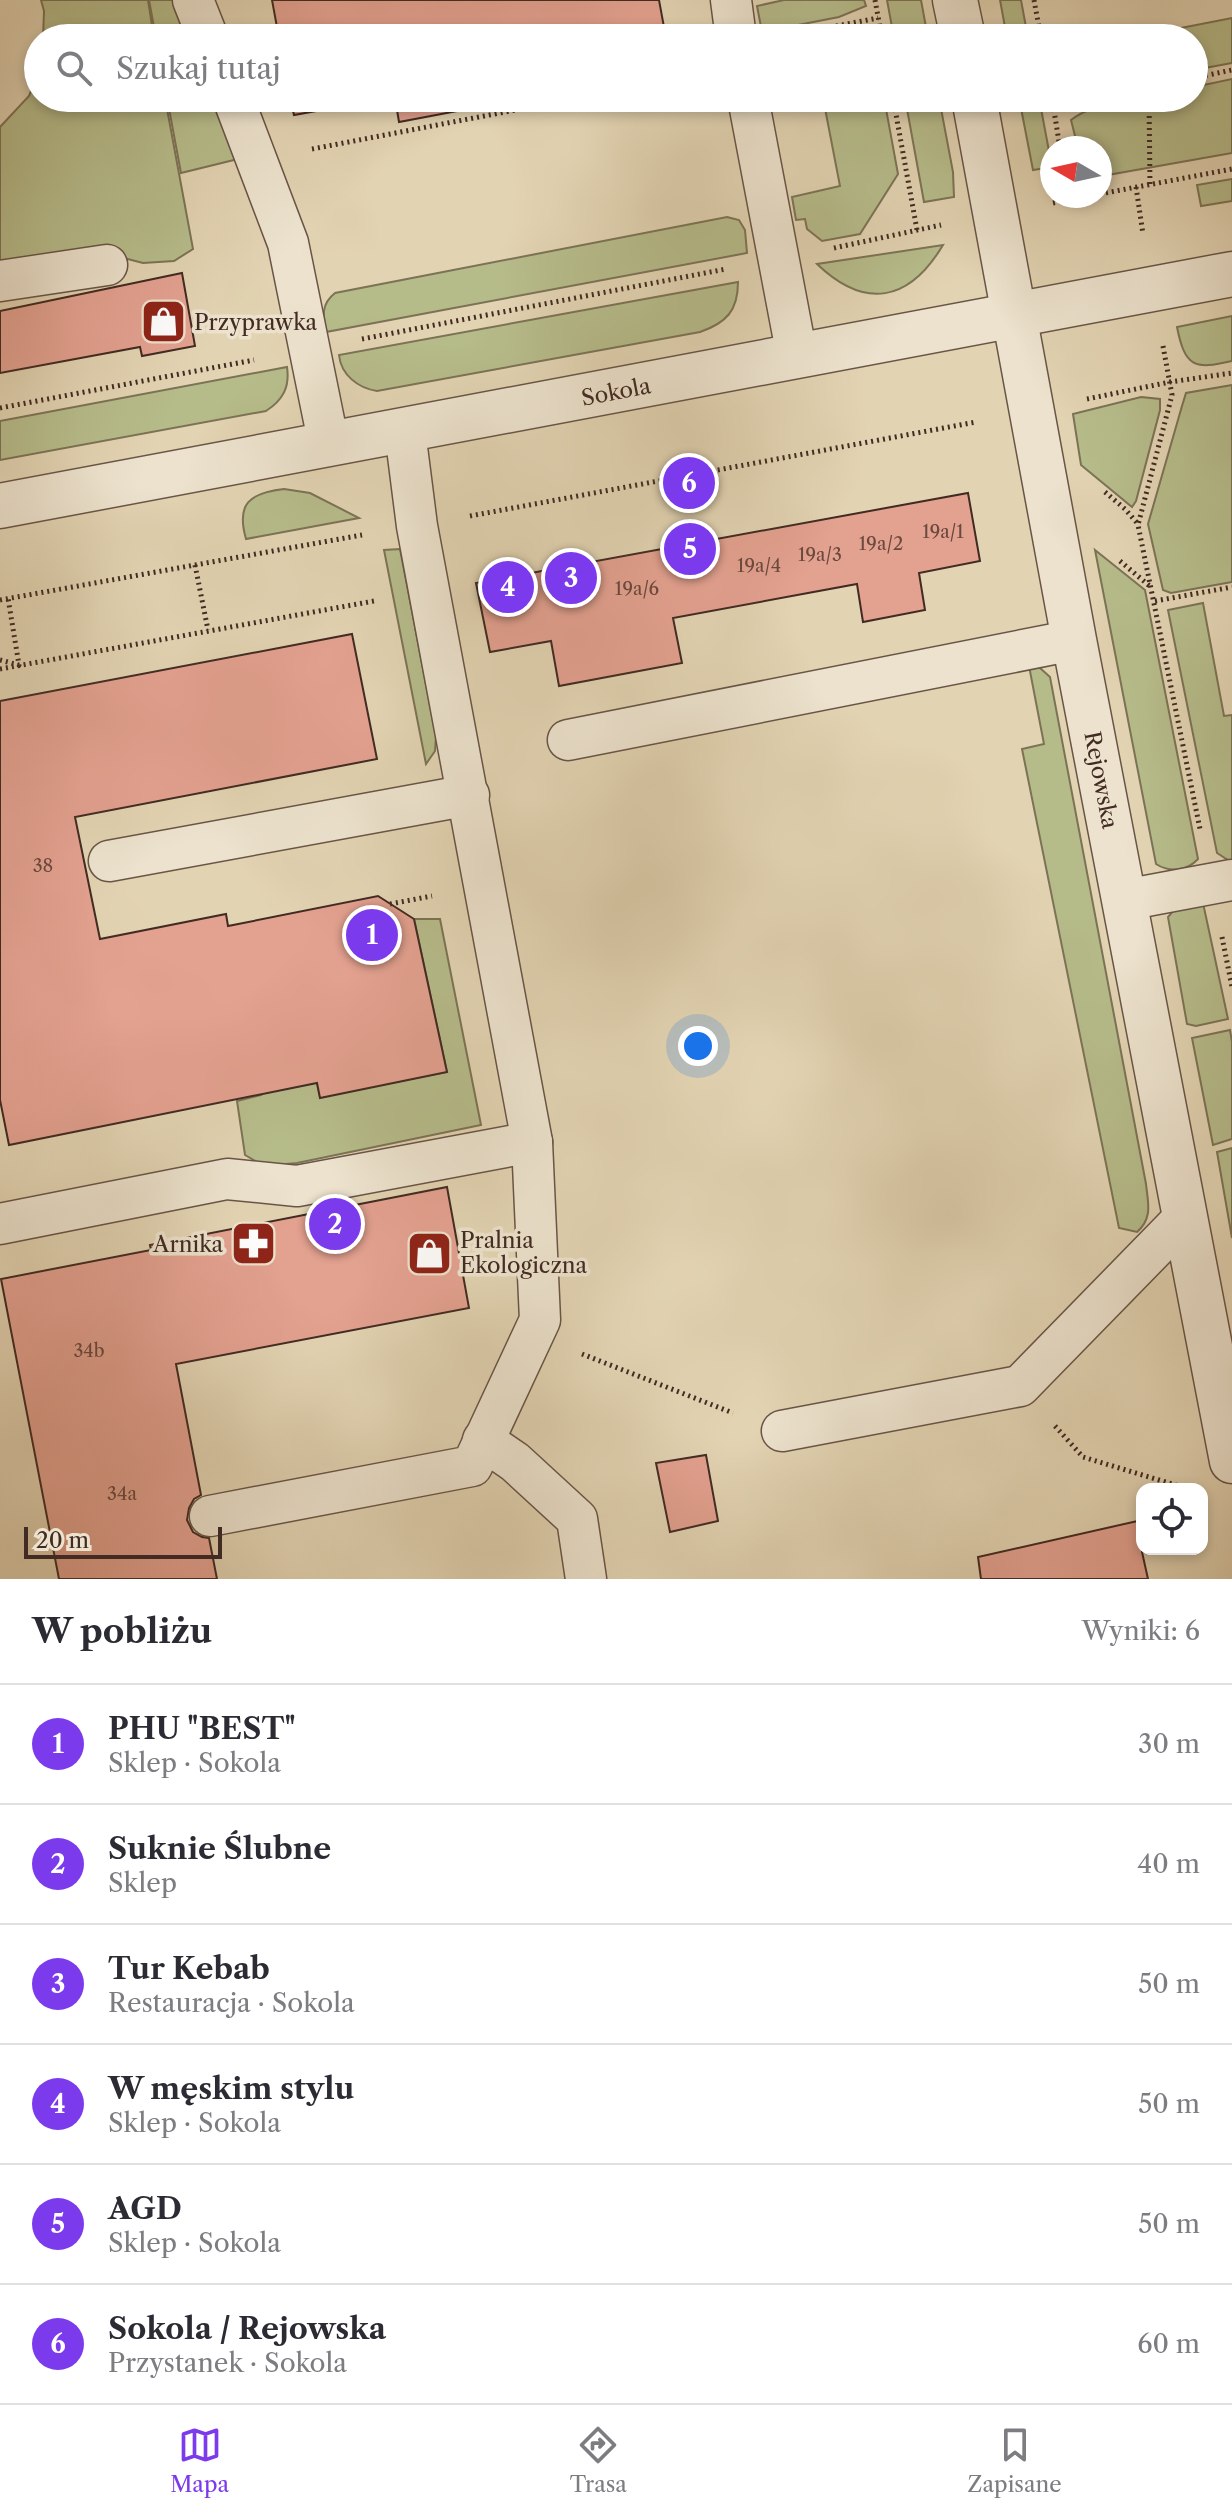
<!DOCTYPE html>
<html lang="pl">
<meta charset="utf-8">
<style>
:root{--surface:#fff;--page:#f7f7f7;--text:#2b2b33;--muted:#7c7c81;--line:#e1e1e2;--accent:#7c3aed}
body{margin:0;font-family:"Libre Caslon Text",serif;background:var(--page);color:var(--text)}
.controls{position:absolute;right:24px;bottom:24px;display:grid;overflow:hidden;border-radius:16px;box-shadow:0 4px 12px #0003}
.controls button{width:72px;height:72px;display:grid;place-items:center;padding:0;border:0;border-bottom:2px solid var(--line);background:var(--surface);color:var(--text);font:40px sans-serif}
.compass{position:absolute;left:1040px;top:136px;width:72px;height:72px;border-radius:50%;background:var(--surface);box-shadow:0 4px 12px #0003;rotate:279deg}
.scale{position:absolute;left:24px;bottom:20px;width:198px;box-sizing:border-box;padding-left:8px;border:4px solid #412b23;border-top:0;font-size:22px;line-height:28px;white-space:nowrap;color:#412b23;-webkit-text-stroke:6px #ece2cd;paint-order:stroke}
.you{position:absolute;left:698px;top:1046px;width:28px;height:28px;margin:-20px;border:6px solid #fff;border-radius:50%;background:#1a73e8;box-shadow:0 0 0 12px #1a73e833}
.badge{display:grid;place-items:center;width:52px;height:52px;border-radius:50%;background:var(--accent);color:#fff;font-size:26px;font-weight:700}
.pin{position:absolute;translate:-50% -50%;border:4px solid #fff;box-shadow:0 2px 8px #0006}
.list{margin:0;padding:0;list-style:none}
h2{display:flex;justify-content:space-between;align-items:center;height:104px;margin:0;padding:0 32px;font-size:34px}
h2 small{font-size:26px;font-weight:400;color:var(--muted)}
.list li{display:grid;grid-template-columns:52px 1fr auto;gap:24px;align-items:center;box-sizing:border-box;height:120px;padding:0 32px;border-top:2px solid var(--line)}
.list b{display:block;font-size:30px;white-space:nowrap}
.list p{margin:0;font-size:26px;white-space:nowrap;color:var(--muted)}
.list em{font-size:26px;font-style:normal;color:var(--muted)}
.icon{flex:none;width:44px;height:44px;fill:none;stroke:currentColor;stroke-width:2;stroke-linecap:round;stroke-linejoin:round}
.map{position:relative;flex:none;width:1232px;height:1579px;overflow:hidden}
.search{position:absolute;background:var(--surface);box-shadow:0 4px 12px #0003;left:24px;right:24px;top:24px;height:88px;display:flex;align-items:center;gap:20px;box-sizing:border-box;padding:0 28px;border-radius:44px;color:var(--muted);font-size:30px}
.sheet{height:824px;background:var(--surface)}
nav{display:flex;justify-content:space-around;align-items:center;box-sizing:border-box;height:112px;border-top:2px solid var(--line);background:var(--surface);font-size:22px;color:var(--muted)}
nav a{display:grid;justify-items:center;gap:4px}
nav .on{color:var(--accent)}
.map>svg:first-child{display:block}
</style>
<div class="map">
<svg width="1232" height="1579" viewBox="0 0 1232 1579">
<rect width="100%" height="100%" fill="#e2d3b2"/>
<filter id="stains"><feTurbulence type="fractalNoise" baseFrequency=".0025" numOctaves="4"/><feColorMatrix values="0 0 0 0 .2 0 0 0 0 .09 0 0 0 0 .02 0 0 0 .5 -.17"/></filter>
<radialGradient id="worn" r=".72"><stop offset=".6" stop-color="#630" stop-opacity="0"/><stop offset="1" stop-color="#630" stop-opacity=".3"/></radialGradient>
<!-- green -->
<g fill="#b6bb8a" stroke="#7c7356" stroke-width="2">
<path d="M41,0h107l6,38h-111l1,-27z"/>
<path d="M149,0h29l15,38h-37z"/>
<path d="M784,0h80l2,6 -27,11 -77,15 -5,-26z"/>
<path d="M887,0h34l7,38h-34z"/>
<path d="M1000,0h21l7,38h-21z"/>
<path d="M1232,18v45l-38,7v-32h-42l-2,-4z"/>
<path d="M38,74v24h127l28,151 -19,12 -31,2 -27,-7 -116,15v-144l29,-31z"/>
<path d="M1232,79v74l-130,23 -2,-28h-22l-7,-28c29,-23 87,-22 123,-22v-11z"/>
<path d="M167,98h49l22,61 -57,14z"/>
<path d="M823,98h61l14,76 -38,60 -38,7 -15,-12 -2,-10 -9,1 -4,-23 48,-11z"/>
<path d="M905,98h34l14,74 1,25 -30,5z"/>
<path d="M1019,98h20l13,69 -19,3z"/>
<path d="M1232,179v22l-31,5 -4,-21z"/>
<path d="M727,217l12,3 6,10 2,23 -421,79c-3,-17 -5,-28 9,-39z"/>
<path d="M943,245c-34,57 -78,65 -126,19z"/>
<path d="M738,282c0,29 -12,41 -38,50l-323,59c-19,-3 -36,-16 -38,-36z"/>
<path d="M1232,316v45c-38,9 -47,6 -55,-34z"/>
<path d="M287,367c3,20 -4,33 -21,44l-266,49v-39z"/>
<path d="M1232,385v197l-61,11 -8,-3 -15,-66 34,-118 4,-13z"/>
<path d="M1141,397l19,2v11l-24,91 -4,6 -51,-42 -8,-51z"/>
<path d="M284,489l26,4 49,25 -113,21c-10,-35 3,-46 38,-50z"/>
<path d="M400,549l36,187 -1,15 -9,13 -42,-214z"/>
<path d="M1095,550l50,40 53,269c-11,12 -28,14 -42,5z"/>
<path d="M1203,603l21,113 8,-1v145h-4l-11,-7 -49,-243z"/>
<path d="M1029,666l11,2 10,9 96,507c2,19 7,34 -9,48l-18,-4 -97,-479 22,-5z"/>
<path d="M1203,903l25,116 -32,7 -9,-2 -19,-107 6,-7z"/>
<path d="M414,919h26l41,206 -184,38 -33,3 -19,-11 -8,-54 24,-6 -10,-46 56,-12 13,60 127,-25z"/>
<path d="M1230,1030l2,12v97l-19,6 -21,-107z"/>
<path d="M1232,1148v90l-15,-86z"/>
</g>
<!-- building -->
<g fill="#e3a190" stroke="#412b23" stroke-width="2">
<path d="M272,0h387l7,38h-387z"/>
<path d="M290,98h98l-94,17z"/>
<path d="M395,98h131l-127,24z"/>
<path d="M182,273l13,73 -53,10 -2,-9 -140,26v-62z"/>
<path d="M968,493l12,68 -61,12 6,37 -62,12 -6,-38 -184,34 9,45 -123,23 -8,-45 -61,11 -14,-69z"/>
<path d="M352,634l25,125 -302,58 25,122 126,-25 2,12 150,-30 36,23 33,153 -127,26 -3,-15 -308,62 -9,-45v-399z"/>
<path d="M447,1187l22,121 -293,56 25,131 -7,4 -5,9 -2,12 6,12 9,5 7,1 8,41h-158l-58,-300 150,-29 -1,-5z"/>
<path d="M706,1455l12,66 -48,11 -14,-69z"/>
<path d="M1142,1520v32l6,27h-167l-3,-22z"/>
</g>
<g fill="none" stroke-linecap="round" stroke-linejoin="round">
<defs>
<g id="service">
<path d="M193,0l15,38"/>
<path d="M731,0l5,38"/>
<path d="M233,98l55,145 41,202"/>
<path d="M748,98l49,258"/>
<path d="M0,281l107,-16"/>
<path d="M568,740l506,-100"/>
<path d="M109,861l360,-66"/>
<path d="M1125,900l107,-20"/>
<path d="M0,1224l227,-45 70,7 235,-44"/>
<path d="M782,1431l238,-45 166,-170"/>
<path d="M483,1440l32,22 62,57 9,60"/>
<path d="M210,1516l262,-50 68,-146 -8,-178 -115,-616 -12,-94"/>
</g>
<g id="minor">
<path d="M955,0l8,38"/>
<path d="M974,98l100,542 158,821"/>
</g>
<path id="tertiary" d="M0,506l1232,-232"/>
</defs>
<!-- service casing -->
<use href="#service" stroke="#695547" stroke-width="43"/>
<!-- minor casing -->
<use href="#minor" stroke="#695547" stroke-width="47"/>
<!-- tertiary casing -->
<use href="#tertiary" stroke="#695547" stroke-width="47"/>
<!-- path -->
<g stroke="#412b23" stroke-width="5" stroke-dasharray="2 4" stroke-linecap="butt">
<path d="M875,0l7,38"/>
<path d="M1034,0l7,38"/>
<path d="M789,35l89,-17"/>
<path d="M1194,78l38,-8"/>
<path d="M893,98l24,132"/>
<path d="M1052,98l8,50"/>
<path d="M1149,98l1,87"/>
<path d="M1053,107l43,-9"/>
<path d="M312,149l266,-51"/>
<path d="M1136,187l7,47"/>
<path d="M1100,194l132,-25"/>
<path d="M1053,203l34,-7"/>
<path d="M834,248l107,-23"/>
<path d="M362,339l364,-70"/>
<path d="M1163,346l9,49 -34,130 62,304"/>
<path d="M1087,399l83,-17 62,-9"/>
<path d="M0,408l254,-48"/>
<path d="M1105,492l20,17 13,15"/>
<path d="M470,516l506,-94"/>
<path d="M1120,561l32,27"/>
<path d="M195,565l13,65"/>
<path d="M0,600l362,-65"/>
<path d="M1155,601l77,-14"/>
<path d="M0,660l19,5 -11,-67"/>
<path d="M0,669l374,-68v3"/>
<path d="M390,904l42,-8"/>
<path d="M1222,937l10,50"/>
<path d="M582,1354l151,59"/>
<path d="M1055,1426l28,31 99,30"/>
</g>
<!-- service -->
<use href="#service" stroke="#ece2cd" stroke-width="40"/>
<!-- minor -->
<use href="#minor" stroke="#ece2cd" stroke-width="44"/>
<!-- tertiary -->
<use href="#tertiary" stroke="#ece2cd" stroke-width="44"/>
</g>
<!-- icons -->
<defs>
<symbol id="shop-square" viewBox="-11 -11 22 22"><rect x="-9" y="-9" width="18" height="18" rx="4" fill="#8f2418" stroke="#ece2cd"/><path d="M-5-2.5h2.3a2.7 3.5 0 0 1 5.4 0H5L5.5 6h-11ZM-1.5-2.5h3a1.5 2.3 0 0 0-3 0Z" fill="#fff"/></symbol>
<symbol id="pharmacy-square" viewBox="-11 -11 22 22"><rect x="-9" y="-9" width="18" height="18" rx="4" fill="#8f2418" stroke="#ece2cd"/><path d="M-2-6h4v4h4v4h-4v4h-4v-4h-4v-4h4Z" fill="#fff"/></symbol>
</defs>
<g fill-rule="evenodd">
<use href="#shop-square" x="138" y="296" width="51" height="51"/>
<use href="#pharmacy-square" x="228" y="1218" width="51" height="51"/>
<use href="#shop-square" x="404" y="1228" width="51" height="51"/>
</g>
<g text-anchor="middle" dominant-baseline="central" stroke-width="7" stroke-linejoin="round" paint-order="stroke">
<!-- number labels -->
<g font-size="18" fill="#6a483e">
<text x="943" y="532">19a/1</text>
<text x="881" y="544">19a/2</text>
<text x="820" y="555">19a/3</text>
<text x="759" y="566">19a/4</text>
<text x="637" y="589">19a/6</text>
<text x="43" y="866">38</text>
<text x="89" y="1351">34b</text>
<text x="122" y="1494">34a</text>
</g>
<!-- poi labels -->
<g font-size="22" fill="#412b23" stroke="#ece2cd" text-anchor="start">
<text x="194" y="322">Przyprawka</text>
<text x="460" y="1240">Pralnia<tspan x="460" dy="25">Ekologiczna</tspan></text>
<text x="223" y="1244" text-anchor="end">Arnika</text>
</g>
<!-- street labels -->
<g font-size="22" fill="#412b23" stroke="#ece2cd">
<text transform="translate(616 392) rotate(-11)">Sokola</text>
<text transform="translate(1101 780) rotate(79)">Rejowska</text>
</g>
</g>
<rect width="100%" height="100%" filter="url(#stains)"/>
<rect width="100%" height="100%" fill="url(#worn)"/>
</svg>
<div class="controls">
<button><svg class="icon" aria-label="locate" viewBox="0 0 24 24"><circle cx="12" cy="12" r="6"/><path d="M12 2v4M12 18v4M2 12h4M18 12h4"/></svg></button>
</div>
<svg class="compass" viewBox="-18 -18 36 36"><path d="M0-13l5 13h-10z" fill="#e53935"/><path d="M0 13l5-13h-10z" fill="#7c7c81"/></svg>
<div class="scale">20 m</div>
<div class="you"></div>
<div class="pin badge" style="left:372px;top:935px">1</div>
<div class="pin badge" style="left:335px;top:1224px">2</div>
<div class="pin badge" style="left:571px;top:578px">3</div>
<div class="pin badge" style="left:508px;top:587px">4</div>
<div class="pin badge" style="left:690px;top:549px">5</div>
<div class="pin badge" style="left:689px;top:483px">6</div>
<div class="search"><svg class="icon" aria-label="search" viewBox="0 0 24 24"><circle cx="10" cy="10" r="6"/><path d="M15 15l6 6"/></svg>Szukaj tutaj</div>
</div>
<section class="sheet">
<h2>W pobliżu<small>Wyniki: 6</small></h2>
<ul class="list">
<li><span class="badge">1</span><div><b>PHU &quot;BEST&quot;</b><p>Sklep · Sokola</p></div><em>30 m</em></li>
<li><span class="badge">2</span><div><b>Suknie Ślubne</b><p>Sklep</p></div><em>40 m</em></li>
<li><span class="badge">3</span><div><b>Tur Kebab</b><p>Restauracja · Sokola</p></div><em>50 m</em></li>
<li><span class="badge">4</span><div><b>W męskim stylu</b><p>Sklep · Sokola</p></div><em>50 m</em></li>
<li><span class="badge">5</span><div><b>AGD</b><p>Sklep · Sokola</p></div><em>50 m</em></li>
<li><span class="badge">6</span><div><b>Sokola / Rejowska</b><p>Przystanek · Sokola</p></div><em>60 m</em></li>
</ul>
</section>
<nav>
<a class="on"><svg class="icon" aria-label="map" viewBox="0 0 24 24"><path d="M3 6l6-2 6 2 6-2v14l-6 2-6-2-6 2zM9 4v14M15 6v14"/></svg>Mapa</a>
<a><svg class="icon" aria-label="directions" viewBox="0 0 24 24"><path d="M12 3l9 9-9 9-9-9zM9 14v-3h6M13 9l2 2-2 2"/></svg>Trasa</a>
<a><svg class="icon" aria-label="saved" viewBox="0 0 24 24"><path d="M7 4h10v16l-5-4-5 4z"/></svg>Zapisane</a>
</nav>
